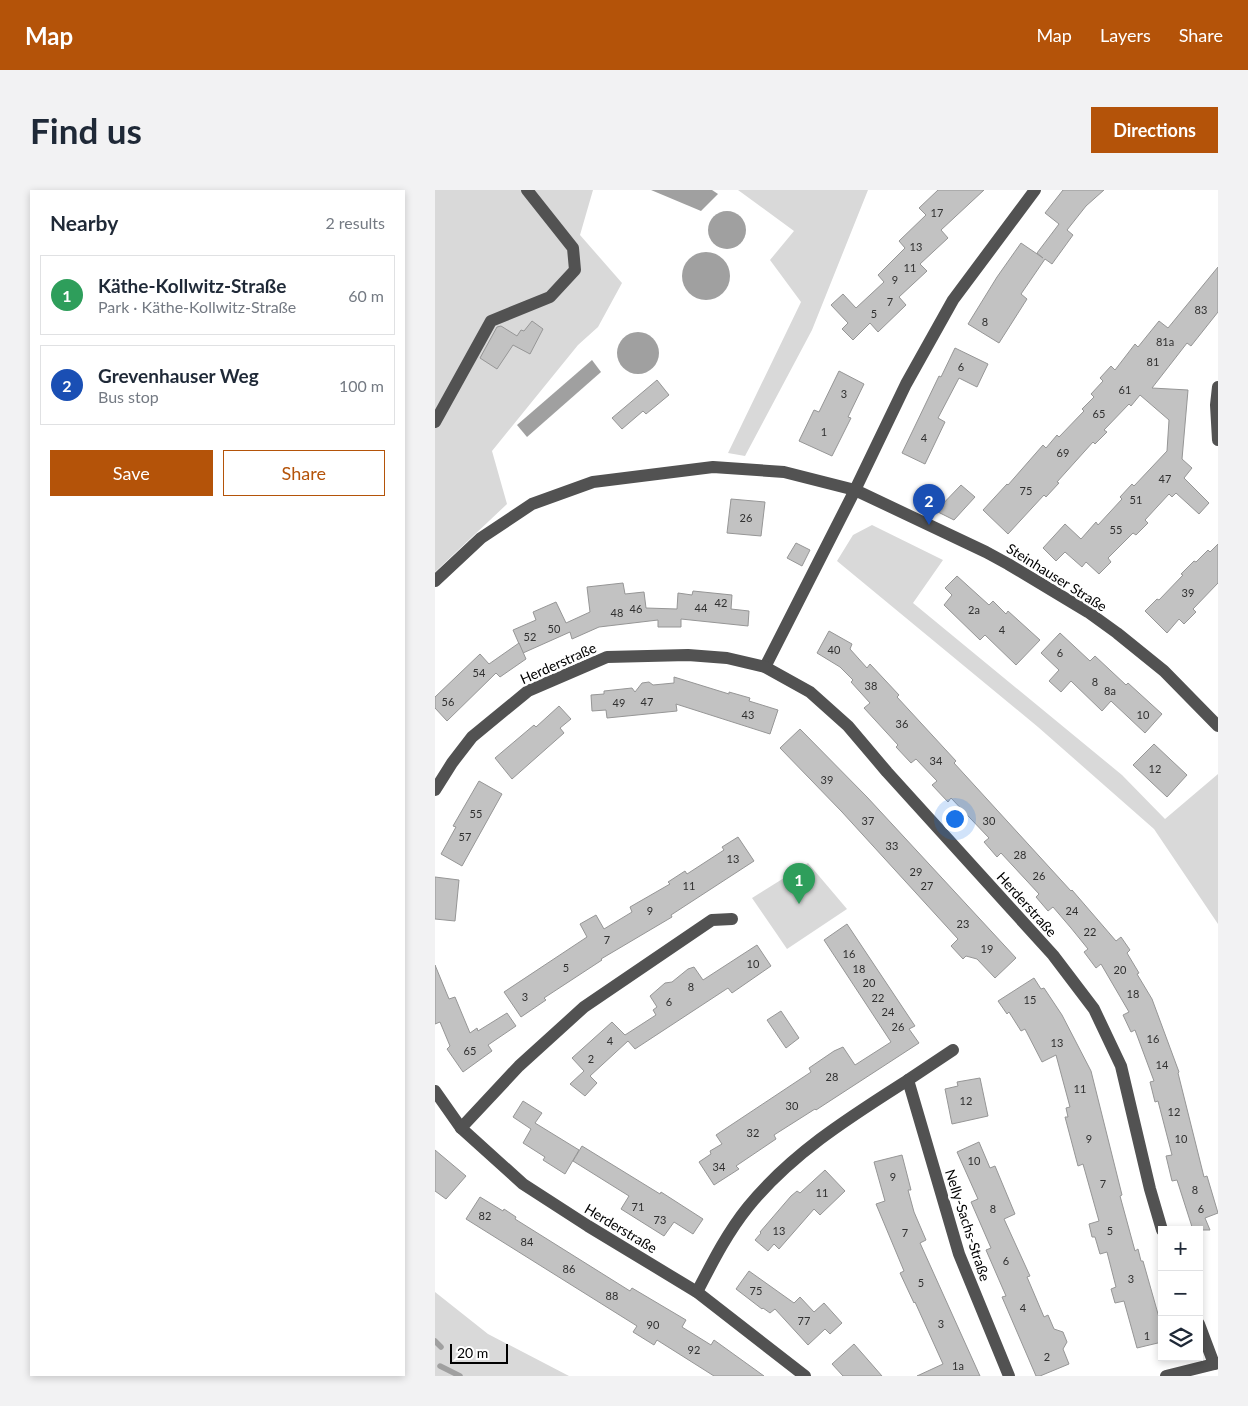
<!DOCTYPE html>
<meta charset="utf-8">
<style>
:root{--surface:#fff;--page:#f2f2f3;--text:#1f2937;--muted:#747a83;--line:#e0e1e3;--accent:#b45309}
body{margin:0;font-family:Lato,sans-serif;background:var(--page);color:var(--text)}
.controls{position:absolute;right:15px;bottom:15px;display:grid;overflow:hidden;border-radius:0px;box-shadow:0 2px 8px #0003}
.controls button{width:45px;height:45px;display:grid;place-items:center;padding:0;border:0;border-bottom:1px solid var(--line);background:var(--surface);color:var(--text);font:25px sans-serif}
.scale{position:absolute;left:15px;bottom:12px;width:58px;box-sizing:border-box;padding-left:5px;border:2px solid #000;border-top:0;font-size:14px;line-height:18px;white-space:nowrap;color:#000;-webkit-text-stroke:4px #fff;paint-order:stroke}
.you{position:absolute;left:519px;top:628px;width:18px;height:18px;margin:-12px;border:4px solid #fff;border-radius:50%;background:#1a73e8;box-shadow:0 0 0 8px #1a73e833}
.badge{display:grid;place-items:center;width:32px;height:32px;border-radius:50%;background:var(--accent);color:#fff;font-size:16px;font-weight:700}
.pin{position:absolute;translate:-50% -41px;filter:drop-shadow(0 1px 2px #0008)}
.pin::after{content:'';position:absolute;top:26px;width:18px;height:15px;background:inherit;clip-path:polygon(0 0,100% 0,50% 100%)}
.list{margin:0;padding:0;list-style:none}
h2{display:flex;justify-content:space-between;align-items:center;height:65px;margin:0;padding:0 20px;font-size:21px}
h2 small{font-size:16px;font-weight:400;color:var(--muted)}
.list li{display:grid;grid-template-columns:32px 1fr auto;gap:15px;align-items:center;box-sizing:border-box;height:80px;margin:0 10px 10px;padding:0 10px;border:1px solid var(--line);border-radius:0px}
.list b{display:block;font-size:19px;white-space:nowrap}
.list p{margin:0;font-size:16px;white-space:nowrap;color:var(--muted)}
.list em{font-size:16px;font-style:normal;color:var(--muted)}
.actions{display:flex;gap:10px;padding:15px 20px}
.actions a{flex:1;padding:11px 0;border:1px solid var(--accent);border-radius:0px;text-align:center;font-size:18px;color:var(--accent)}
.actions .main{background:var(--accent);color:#fff}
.icon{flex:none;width:28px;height:28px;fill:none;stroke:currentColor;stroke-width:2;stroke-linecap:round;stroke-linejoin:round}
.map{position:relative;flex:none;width:783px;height:1186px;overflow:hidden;border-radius:0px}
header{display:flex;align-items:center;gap:30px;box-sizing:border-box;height:70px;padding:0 25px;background:var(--accent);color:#fff}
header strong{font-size:24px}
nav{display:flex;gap:28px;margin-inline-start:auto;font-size:18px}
.intro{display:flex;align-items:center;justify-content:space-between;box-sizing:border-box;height:120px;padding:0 30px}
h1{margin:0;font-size:35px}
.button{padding:12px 22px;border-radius:0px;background:var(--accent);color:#fff;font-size:18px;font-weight:700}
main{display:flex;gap:30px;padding:0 30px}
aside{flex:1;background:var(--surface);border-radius:0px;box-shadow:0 2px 8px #0003}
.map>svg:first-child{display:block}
</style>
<header>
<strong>Map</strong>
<nav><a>Map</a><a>Layers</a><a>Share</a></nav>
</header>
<div class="intro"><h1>Find us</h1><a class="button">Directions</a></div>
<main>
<aside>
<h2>Nearby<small>2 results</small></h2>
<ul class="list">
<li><span class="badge" style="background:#2e9e5b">1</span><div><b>Käthe-Kollwitz-Straße</b><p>Park · Käthe-Kollwitz-Straße</p></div><em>60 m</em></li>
<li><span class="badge" style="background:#1a4fb4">2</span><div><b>Grevenhauser Weg</b><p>Bus stop</p></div><em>100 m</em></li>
</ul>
<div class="actions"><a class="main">Save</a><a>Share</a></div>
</aside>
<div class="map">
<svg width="783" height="1186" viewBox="0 0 783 1186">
<rect width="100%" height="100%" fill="#fff"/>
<!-- green -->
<g fill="#d9d9d9">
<path d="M0,0h158l-13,45 42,48 -24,44 -20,18 -86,106 15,53 -72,68z"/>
<path d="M303,0h130l-56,140 -67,126 -17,-3 73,-151 -31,-42 24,-29z"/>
<path d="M437,335l71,35 -30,43 209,172 43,44 53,-45v150l-64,-95 -116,-102 -201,-166 16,-26z"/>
<path d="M373,673l39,46 -60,40 -35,-51z"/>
<path d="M0,1102l53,42 81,42h-134z"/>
</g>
<!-- water -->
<g fill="#a0a0a0">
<path d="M216,0h61l6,4 -17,17z"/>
<circle cx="292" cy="40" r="19"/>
<circle cx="271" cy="86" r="24"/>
<circle cx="203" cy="163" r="21"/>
<path d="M157,170l9,12 -74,65 -10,-12z"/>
</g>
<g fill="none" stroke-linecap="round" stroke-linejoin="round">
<!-- stream -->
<g stroke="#a0a0a0" stroke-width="5.5">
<path d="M0,1151l6,6"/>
<path d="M5,1176l20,10"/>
</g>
</g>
<!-- building -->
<g fill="#c2c2c2" stroke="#969696">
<path d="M503,0h46l-43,40 7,8 -28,26 7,7 -28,26 7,8 -28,27 -8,-9 -17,17 -11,-11 6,-6 -17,-18 12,-11 13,14 28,-26 -6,-7 27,-27 -6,-7 27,-26 -7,-7z"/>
<path d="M628,0h41l-18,16 -19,24 6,5 -21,29 -7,-5 -24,35 6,5 -28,44 -31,-19 29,-47 24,-34 22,15 -6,-5 22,-29 -14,-11z"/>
<path d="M783,77v45l-27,34 -4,-3 -35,45 36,2 -6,69 10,9 -8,10 25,25 -10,11 -23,-21 -4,4 -3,-3 -24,26 3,3 -12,12 -3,-2 -25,25 3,4 -12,12 -13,-12 -4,5 -17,-15 -9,9 -13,-13 22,-24 16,15 15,-17 2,3 24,-26 -2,-2 12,-13 2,2 33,-35 2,-31 -29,-25 -9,11 -2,-2 -25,26 3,2 -12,12 -2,-2 -36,40 2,1 -13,14 -2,-2 -36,39 -25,-24 24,-26 1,1 35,-40 3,3 11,-13 2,2 25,-26 -2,-2 12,-12 -3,-3 12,-13 -3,-3 11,-12 4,4 20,-26 3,3 21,-26 9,7z"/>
<path d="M97,131l11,8 -13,25 -17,-9 -16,24 -17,-11 17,-31 4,-1 16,10 4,-6 3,1z"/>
<path d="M520,158l33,16 -11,23 -18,-9 -21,40 7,4 -20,42 -23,-11 37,-77 2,1z"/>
<path d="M404,181l25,13 -16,33 3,1 -19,38 -33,-15 15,-31 5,2z"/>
<path d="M222,190l12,15 -23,19 -3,-3 -21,18 -10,-11z"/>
<path d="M526,295l14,12 -21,23 -18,-9z"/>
<path d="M296,309l34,3 -4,34 -34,-3z"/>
<path d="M361,353l14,7 -8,16 -15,-8z"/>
<path d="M783,354v39l-25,26 3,3 -12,12 -5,-5 -12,14 -22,-22 12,-12 2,1 24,-25 -2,-1 13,-13 2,1 12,-12 2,2z"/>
<path d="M522,386l32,29 4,-4 13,13 2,-3 32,29 -24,25 -31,-30 -5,5 -36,-35 8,-10 -7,-7z"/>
<path d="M188,393l2,11 19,-2 2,16 31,1 1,-16 14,2 1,-4 39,4 -1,14 18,2 -1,15 -67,-7v8h-23v-7l-59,7 -27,12 -2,-7 -47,21 -10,-23 23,-10 -3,-8 23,-10 10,21 24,-11 -3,-25z"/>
<path d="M394,441l23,13 -2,5 17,19 3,-4 29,31 -2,2 59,64 -2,2 117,128 1,-1 44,51 5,-4 9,13 -3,3 12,20 -2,1 15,25 27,73 -1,1 26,104 3,-1 11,37 -13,5 5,12h-17l-16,-50 -5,1 -6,-25 6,-1 -14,-54 -3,1 -5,-20 4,-1 -19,-51 -4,2 -8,-17 6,-3 -28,-48 -5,4 -12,-16 4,-3 -17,-21 -18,-21 -5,4 -12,-14 3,-3 -38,-41 -4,4 -13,-15 5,-4 -38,-40 -3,4 -16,-17 5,-4 -21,-22 -5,4 -15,-16 2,-2 -34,-37 6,-5 -19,-21 2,-2 -13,-13 -23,-14z"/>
<path d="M625,443l30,28 5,-5 31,29 2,-2 34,31 -17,19 -34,-32 -9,10 -31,-30 -10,11 -12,-11 10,-11 -18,-17z"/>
<path d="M84,453l7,16 -26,18 -4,-4 -49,48 -12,-13v-11l45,-43 9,10z"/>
<path d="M239,487l55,17v-2l21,6 -1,3 29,9 -8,24 -94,-30 1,7 -70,7 -1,-8 -14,1 -1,-16 13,-1v-3l28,-3 3,4 7,-9 7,-1 4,3 21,-2z"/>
<path d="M124,516l12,13 -11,9 4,5 -52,46 -17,-21 39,-33 2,2z"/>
<path d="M365,539l67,68 149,161 -21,20 -18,-19 -11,-3 -3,3 -12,-13 7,-7 -116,-127 -62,-64z"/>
<path d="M719,554l33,31 -20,22 -34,-32z"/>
<path d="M44,591l23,13 -40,72 -21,-12 15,-27 -3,-1z"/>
<path d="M303,647l16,24 -83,54 1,2 -71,42 1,1 -58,38 2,2 -25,17 -17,-25 83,-55 -7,-13 16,-9 8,14 28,-17 -2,-5 40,-23 -2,-2 17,-11 2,3 37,-24 -2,-3z"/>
<path d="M0,687l24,3 -4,41 -20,-2z"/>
<path d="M412,734l68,102 -6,3 10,14 -103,67 -1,-1 -41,26 2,4 -40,27 3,3 -25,16 -15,-23 12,-8 -1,-3 12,-7 -6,-9 95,-63 -2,-4 25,-17 9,-4 12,18 36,-23 -67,-102z"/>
<path d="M322,755l14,21 -39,27 -4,-5 -93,61 -7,-8 -38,35 7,7 -12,13 -15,-12 14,-13 -12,-13 40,-36 13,13 31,-20 -3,-5 4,-3 -7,-11 15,-13 7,-1 16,-13 6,-2 9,13z"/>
<path d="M0,775l14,34 6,-2 15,36 7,-5 1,3 29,-18 9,13 -28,19 4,6 -29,21 -16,-23 3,-3 -10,-24 -5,2z"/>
<path d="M599,788l7,11 3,-1 18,27 29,56 31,124 -2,1 15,55 3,-2 3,12h2l19,67v14l-25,6 -13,-47 -9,2 -4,-14 5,-2 -9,-35 -7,2 -5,-17h-3l-3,-13 10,-3 -16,-57 -5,2 -13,-49h3l-2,-9 4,-1 -14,-52 -14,7 -17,-33 -4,2 -12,-19 -2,2 -9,-13z"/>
<path d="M346,821l18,27 -13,10 -19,-28z"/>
<path d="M545,888l8,38 -36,8 -7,-35 13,-3 -1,-4z"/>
<path d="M88,911l19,12 -7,10 44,27 -14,24 -22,-14 2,-3 -22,-14 8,-14 -18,-12z"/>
<path d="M544,952l11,26 5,-2 20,48 -11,5 26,57 -3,1 17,40 4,-2 6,14 9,3 4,10 -4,7 6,15 -29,12h-4l-34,-79 4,-1 -20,-46 5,-2 -20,-46 7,-3 -21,-47z"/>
<path d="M147,956l78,48 1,-2 42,27 -10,15 -19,-12 -10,14 -43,-27 8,-13 -56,-35z"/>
<path d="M0,960l31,26 -20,23 -11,-8z"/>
<path d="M467,965l9,35h-3l6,22 12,28 -6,3 60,133h-63l26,-12 -28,-62 -1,1 -14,-30 4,-2 -28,-67 9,-3 -11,-39z"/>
<path d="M390,980l20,21 -25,24 -6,-6 -35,40 -5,-5 -6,7 -13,-11 6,-7 -1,-1 31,-36 6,-5 3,2z"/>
<path d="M45,1007l23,14 1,-2 12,8 -1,2 115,72 2,-3 54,32 -4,7 29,18 3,-5 50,36h-50l-57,-36 -3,5 -21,-13 4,-6 -171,-107z"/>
<path d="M314,1081l45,32 6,-6 14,15 10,-9 18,20 -12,11 -5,-5 -17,16 -33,-36 -5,4 -7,-5 -1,1 -26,-20z"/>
<path d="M419,1154l28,32h-39l-11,-12z"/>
</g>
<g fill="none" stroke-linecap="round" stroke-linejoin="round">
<!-- minor -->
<g stroke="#525252" stroke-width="12">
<path d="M783,197l-2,18 2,35"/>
<path d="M0,232l56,-101 59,-24 25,-27 -2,-22 -46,-58"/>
<path d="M0,391l46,-43 51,-34 61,-22 120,-15 71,5 71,18 131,62 22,12 80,48 29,21 47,38 54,55"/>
<path d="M330,477l90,-177 51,-106 47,-84 82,-110"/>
<path d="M0,600l17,-27 20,-26 56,-46 79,-34 81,-2 39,3 38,9 45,25 38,34 39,46 166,183 41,54 27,57 29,123 12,41"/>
<path d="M473,890l45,-30"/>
<path d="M0,901l26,37 62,56 65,42 109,66 108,84"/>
<path d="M26,938l58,-62 65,-59 128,-87 20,-1"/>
<path d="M262,1102c15,-29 30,-59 51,-85 44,-54 102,-90 160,-127l51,174 50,122"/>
<path d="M764,1134l15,40"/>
<path d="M731,1186l52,-13"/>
</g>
</g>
<g text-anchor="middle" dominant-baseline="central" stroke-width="5" stroke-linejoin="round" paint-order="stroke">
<!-- number labels -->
<g font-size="11" fill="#303030">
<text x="502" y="22">17</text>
<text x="481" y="56">13</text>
<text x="475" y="77">11</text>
<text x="460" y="89">9</text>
<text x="455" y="111">7</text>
<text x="766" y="119">83</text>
<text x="439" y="123">5</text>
<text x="550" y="131">8</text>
<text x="730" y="151">81a</text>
<text x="718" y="171">81</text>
<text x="526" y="176">6</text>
<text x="690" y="199">61</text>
<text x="409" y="203">3</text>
<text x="664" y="223">65</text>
<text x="389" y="241">1</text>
<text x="489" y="247">4</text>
<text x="628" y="262">69</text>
<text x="730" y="288">47</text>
<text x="591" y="300">75</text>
<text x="701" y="309">51</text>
<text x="311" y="327">26</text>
<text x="681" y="339">55</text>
<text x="753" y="402">39</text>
<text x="286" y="412">42</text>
<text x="266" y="417">44</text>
<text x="201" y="418">46</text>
<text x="539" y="419">2a</text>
<text x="182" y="422">48</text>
<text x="119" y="438">50</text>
<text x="567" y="439">4</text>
<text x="95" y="446">52</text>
<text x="399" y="459">40</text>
<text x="625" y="462">6</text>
<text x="44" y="482">54</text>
<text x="660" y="491">8</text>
<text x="436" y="495">38</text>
<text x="675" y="500">8a</text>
<text x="13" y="511">56</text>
<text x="212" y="511">47</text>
<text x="184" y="512">49</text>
<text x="313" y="524">43</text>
<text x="708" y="524">10</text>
<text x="467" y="533">36</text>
<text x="501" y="570">34</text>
<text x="720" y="578">12</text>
<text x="392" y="589">39</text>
<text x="41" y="623">55</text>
<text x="433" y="630">37</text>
<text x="554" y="630">30</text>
<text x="30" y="646">57</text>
<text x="457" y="655">33</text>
<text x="585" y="664">28</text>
<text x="298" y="668">13</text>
<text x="481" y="681">29</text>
<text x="604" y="685">26</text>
<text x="254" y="695">11</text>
<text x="492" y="695">27</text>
<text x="215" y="720">9</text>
<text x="637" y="720">24</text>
<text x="528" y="733">23</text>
<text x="655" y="741">22</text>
<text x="172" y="749">7</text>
<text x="552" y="758">19</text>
<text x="414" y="763">16</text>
<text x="318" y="773">10</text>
<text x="131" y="777">5</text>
<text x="424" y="778">18</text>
<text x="685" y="779">20</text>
<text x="434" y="792">20</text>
<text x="256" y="796">8</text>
<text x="698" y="803">18</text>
<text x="90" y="806">3</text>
<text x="443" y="807">22</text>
<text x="595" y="809">15</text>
<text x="234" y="811">6</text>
<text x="453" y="821">24</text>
<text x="463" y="836">26</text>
<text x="718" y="848">16</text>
<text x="175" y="850">4</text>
<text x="622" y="852">13</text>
<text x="35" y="860">65</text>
<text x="156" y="868">2</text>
<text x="727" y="874">14</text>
<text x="397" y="886">28</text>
<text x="645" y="898">11</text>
<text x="531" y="910">12</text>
<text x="357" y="915">30</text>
<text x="739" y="921">12</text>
<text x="318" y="942">32</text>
<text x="654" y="948">9</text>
<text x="746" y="948">10</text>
<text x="539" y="970">10</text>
<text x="284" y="976">34</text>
<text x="458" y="986">9</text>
<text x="668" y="993">7</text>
<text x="760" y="999">8</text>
<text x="387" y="1002">11</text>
<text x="203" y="1016">71</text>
<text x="558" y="1018">8</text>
<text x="766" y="1018">6</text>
<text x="50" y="1025">82</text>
<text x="225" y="1029">73</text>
<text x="344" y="1040">13</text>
<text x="675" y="1040">5</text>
<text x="470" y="1042">7</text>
<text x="92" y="1051">84</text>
<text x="571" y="1070">6</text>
<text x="134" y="1078">86</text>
<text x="696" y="1088">3</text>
<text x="486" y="1092">5</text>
<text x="321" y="1100">75</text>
<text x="177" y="1105">88</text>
<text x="588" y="1117">4</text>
<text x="369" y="1130">77</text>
<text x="506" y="1133">3</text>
<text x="218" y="1134">90</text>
<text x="712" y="1145">1</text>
<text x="259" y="1159">92</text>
<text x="612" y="1166">2</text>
<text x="523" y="1175">1a</text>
</g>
<!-- street labels -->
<g font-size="14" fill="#000" stroke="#fff">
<text transform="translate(622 387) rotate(32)">Steinhauser Straße</text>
<text transform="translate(123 473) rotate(-24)">Herderstraße</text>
<text transform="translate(592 714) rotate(48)">Herderstraße</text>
<text transform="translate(533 1035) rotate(72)">Nelly-Sachs-Straße</text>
<text transform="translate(186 1038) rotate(31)">Herderstraße</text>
</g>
</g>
</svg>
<div class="controls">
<button>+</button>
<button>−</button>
<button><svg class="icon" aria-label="layers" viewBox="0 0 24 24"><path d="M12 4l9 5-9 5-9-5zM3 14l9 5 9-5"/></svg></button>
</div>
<div class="scale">20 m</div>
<div class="you"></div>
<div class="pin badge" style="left:364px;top:714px;background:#2e9e5b">1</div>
<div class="pin badge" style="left:494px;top:335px;background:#1a4fb4">2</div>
</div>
</main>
